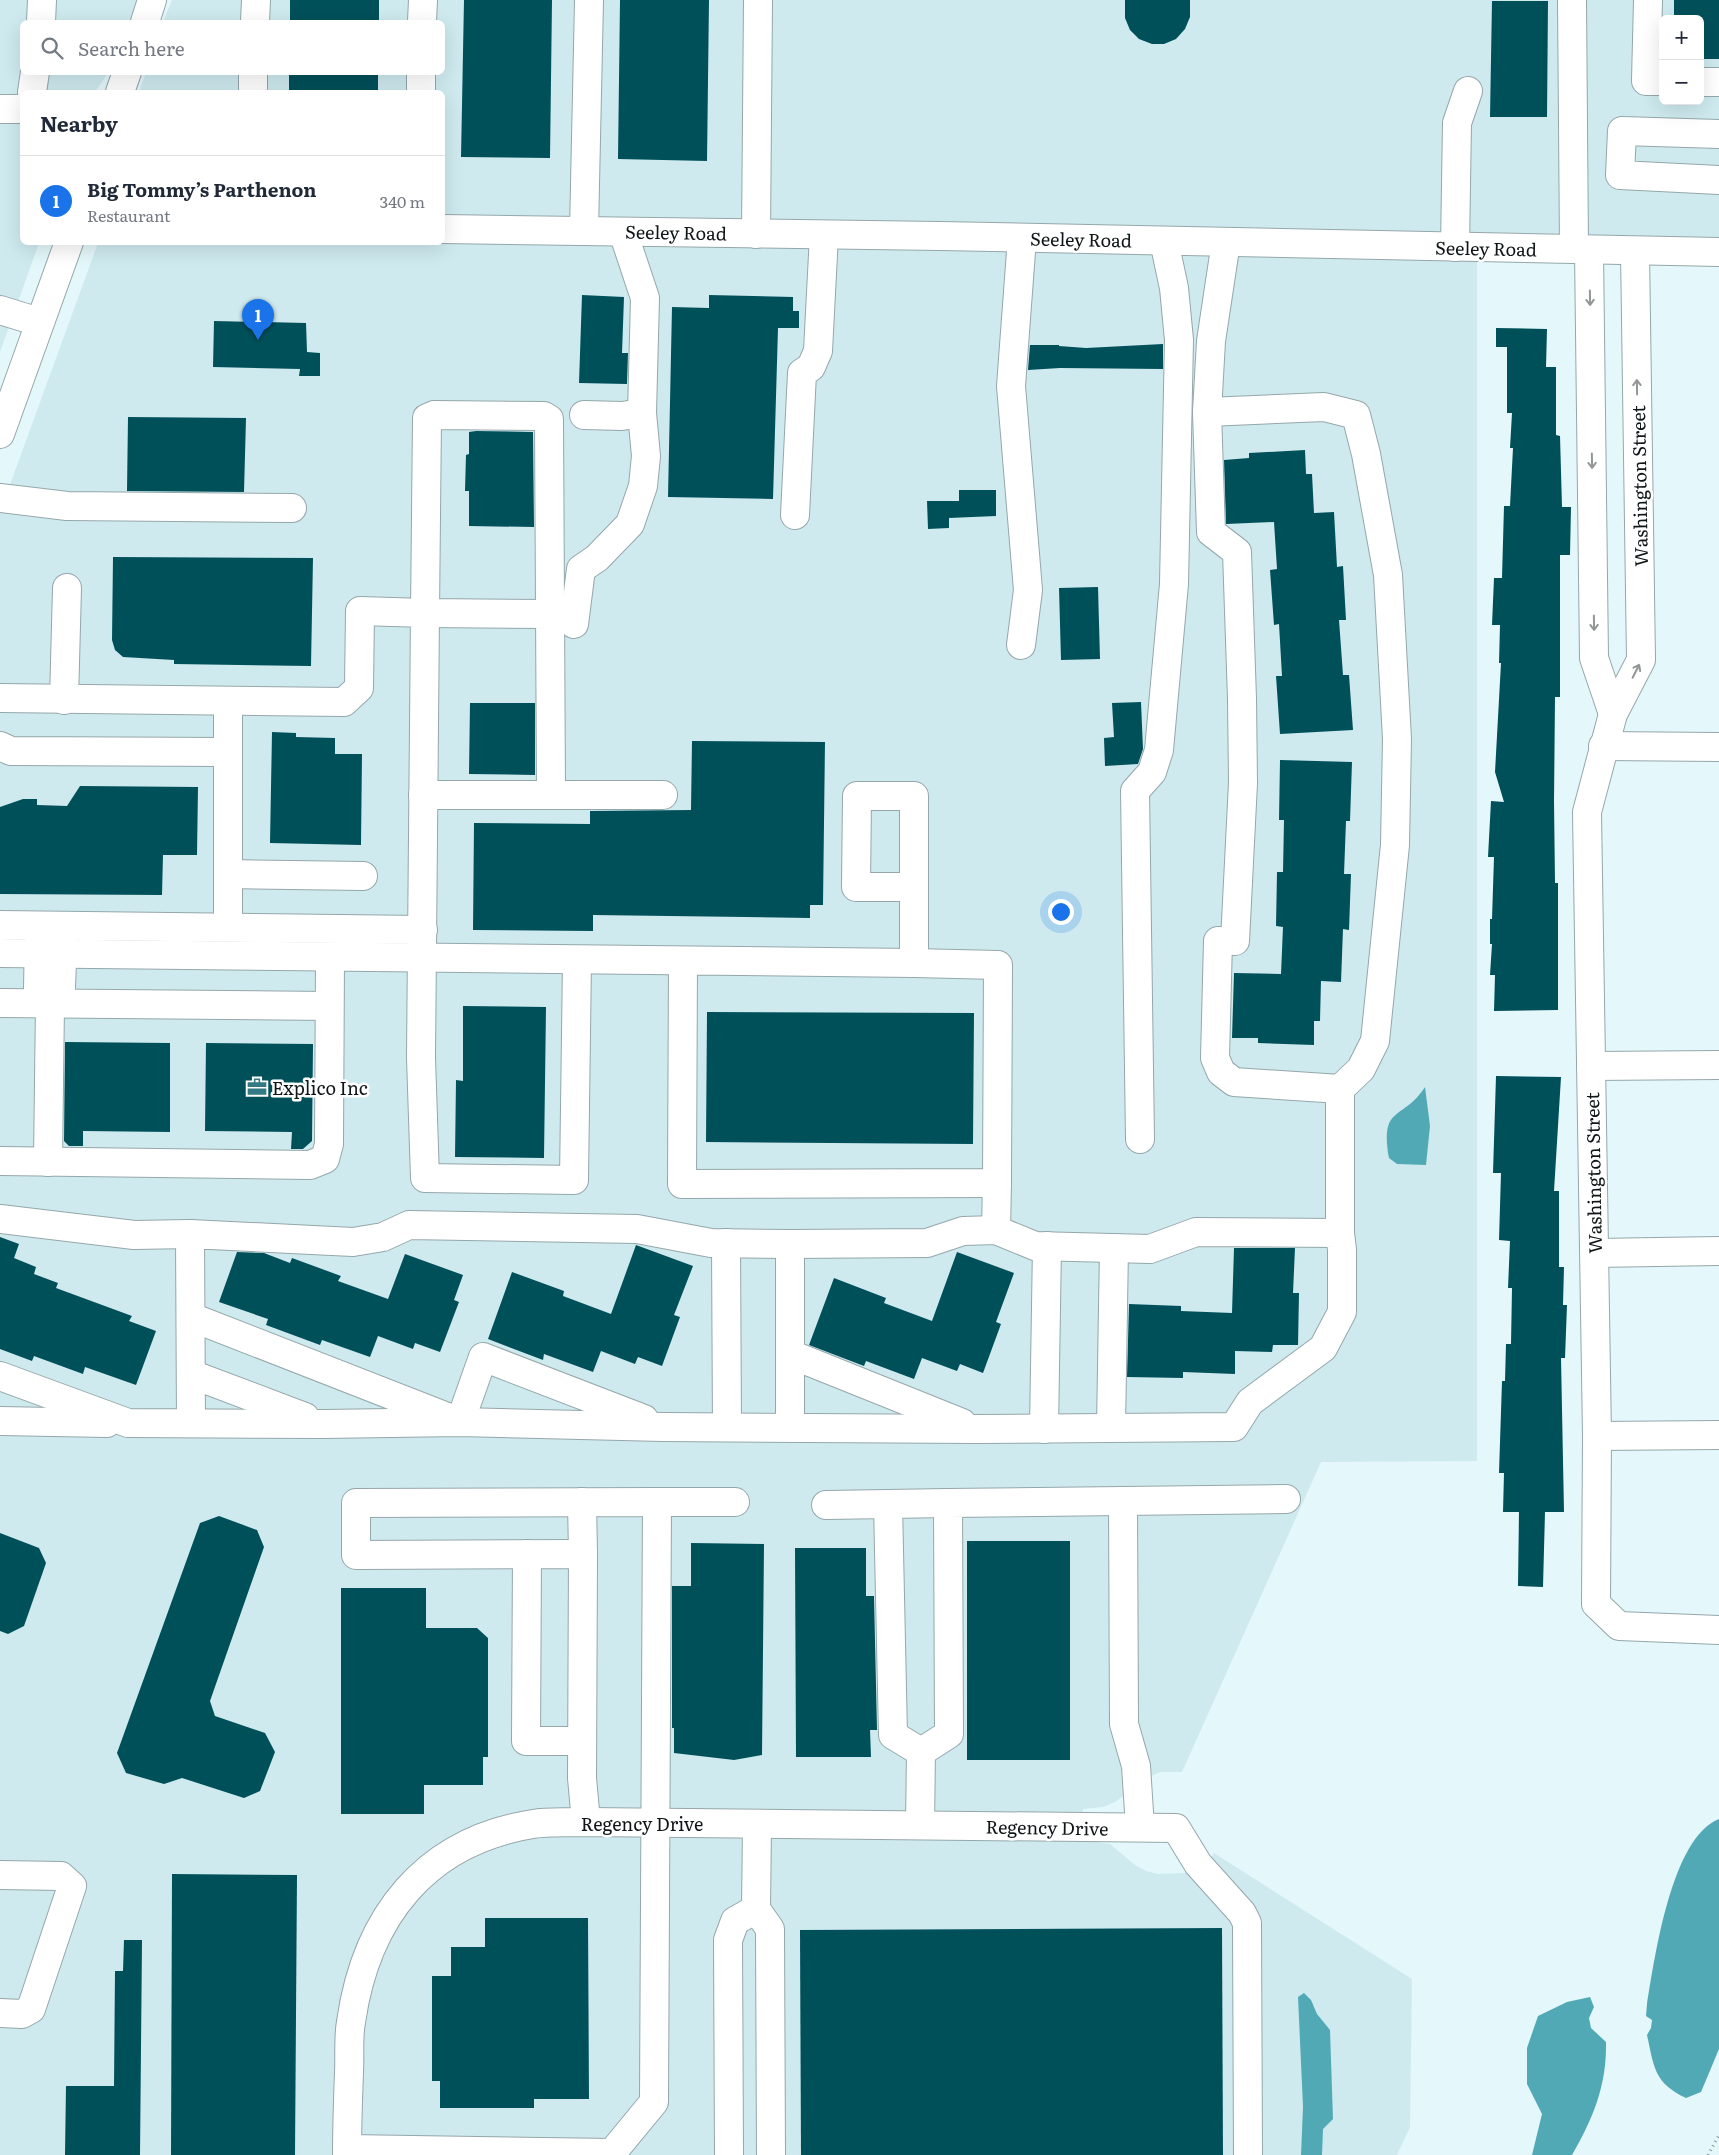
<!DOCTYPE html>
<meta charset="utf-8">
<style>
:root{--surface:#fff;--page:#f6f6f7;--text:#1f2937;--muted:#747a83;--line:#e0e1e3;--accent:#1a73e8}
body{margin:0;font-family:Literata,serif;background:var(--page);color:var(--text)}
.controls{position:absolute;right:15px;top:15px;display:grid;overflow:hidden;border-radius:8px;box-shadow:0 5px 20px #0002}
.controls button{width:45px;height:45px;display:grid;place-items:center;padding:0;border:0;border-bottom:1px solid var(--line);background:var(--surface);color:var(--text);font:25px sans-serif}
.you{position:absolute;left:1060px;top:911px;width:18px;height:18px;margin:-12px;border:4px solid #fff;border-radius:50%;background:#1a73e8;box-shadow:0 0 0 8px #1a73e833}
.badge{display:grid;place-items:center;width:32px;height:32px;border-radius:50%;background:var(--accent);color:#fff;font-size:16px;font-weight:700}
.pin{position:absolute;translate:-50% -41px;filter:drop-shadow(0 1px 2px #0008)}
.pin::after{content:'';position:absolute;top:26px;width:18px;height:15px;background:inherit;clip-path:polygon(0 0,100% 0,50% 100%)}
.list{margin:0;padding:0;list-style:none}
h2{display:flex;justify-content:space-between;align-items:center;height:65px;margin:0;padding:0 20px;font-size:21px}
h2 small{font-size:16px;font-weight:400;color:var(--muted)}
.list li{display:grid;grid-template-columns:32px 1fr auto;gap:15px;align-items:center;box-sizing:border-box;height:90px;padding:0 20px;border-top:1px solid var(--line)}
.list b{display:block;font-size:19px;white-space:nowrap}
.list p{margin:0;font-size:16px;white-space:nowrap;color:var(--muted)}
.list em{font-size:16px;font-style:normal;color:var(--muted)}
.icon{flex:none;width:28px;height:28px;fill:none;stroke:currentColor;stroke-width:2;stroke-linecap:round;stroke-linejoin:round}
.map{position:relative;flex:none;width:1719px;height:2155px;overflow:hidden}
.search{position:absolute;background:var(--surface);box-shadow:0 5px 20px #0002;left:20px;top:20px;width:425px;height:55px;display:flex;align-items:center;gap:12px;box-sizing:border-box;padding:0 18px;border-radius:8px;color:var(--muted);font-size:19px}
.panel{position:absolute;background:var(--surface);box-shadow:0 5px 20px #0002;left:20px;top:90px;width:425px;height:155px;border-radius:8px}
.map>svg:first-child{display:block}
</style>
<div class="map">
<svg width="1719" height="2155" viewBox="0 0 1719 2155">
<rect width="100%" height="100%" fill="#e4f7fa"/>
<!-- built -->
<g fill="#ceeaef" fill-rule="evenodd">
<path d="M0,0h138l-8,22h-108v50l86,1 -13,19h-73v150l17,1 -39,109z"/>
<path d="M172,0h1547v244l-242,15v1202l-156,1 -139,310h-22l-11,5 -34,25 -12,5 -20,2 -1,31 28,4 25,21 11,6 12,3 26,-1 12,-3 14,-10 4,-7 198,126 -2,148 -13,28h-1397v-1643l98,-269 344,-1v-150h-303l7,-19 296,-1v-50h-279zM1663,19h37v82h-37z"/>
</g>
<!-- water -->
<g fill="#51a9b6">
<path d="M1425,1087l5,39 -4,39 -29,-1 -8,-6c-9,-54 13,-36 36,-71z"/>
<path d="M1719,1819v230l-18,43 -15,6c-32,-15 -32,-31 -39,-63l4,-7 1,-8 -6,-4 1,-12c8,-47 24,-166 72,-185z"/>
<path d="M1304,1993l7,7 6,14 13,16 3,89 -10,10 -1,26h-21l2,-48 -5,-110z"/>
<path d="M1590,1997l4,10 -5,11 2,10 15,14c1,43 -13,77 -34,113h-40l10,-41 -15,-30v-36l11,-32 29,-14z"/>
</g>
<!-- building -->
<g fill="#00505a">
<rect x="290" y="0" width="89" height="22"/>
<path d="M464,0h88l-2,158 -89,-1z"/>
<path d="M620,0h89l-2,161 -89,-2z"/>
<path d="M1125,0h65v17l-5,12 -9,10 -12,5h-12l-13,-5 -9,-9 -5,-12z"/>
<path d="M1674,0h45v59h-19v-40h-26z"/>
<path d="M1492,1h56l-1,116h-57z"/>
<rect x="289" y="72" width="89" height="20"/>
<path d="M582,295l42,2 -2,56h6l-1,31 -48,-1z"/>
<path d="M709,295l84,2v14h6v17h-21l-5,171 -105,-2 4,-190 37,1z"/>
<path d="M214,321l92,2 1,29 13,1v23h-21l1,-7 -87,-2z"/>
<path d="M1496,328l51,1 -1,38h10v68l4,1 2,71h9l-1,48h-10v142h-5l-1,105 1,81h3v127l-64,1 1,-36h-5l2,-31h-2v-25h2l2,-62h-6l3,-56 13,1 -9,-30 6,-109h-2l1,-38h-8l2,-47h8l2,-72h6l3,-58h-3l2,-35h-5v-66h-11z"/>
<path d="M1163,344v25l-103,-1 -32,2 2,-25h29v1l27,2z"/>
<path d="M128,417l118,1 -2,74 -117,-1z"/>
<path d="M476,431l57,1 1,95 -65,-1v-35h-4l1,-36 3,-1v-22z"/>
<path d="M1305,450l1,24h6l2,39 20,-1 3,55 6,-1 3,54h-7l4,55h6l4,55 -73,4 -4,-58h6l-3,-52 -5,1 -4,-55 7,-1 -3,-47 -48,2 -2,-64 25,-2v-5z"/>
<path d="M959,490h37v26l-47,2v10l-21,1 -1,-28h32z"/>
<path d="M113,557l200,1 -2,108 -137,-2v-4l-51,-3 -8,-7 -3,-10z"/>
<path d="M1098,587l2,72 -39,1 -2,-72z"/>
<path d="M1141,702l2,47 -5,15 -33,2 -1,-28 10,-1 -2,-34z"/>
<path d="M470,703h65v72l-66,-1z"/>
<path d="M272,732l24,1v4l39,1v16h27l-1,91 -91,-2z"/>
<path d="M692,741l133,1 -2,163h-13v13l-217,-3v16l-120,-1 1,-107 116,1v-13l101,-1z"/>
<path d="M1280,760l72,2 -2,59h-4l-2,53h7l-2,56 -6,-1 -2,53 -20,-1 -1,40h-6v24l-56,-2v-5h-26l2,-65 47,1 2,-47 -7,-1 1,-54h6l1,-52h-5z"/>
<path d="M80,786l118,1 -1,68h-34l-1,40 -162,-1v-87l23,-8h14v6l30,1z"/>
<path d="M463,1006l83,1 -2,151 -89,-1 1,-77 7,1z"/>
<path d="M707,1012l267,1 -1,131 -267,-2z"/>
<path d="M65,1042l105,1v89l-87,-1v15h-14l-5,-5z"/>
<path d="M206,1043l107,1 -1,97 -9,8h-12l1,-17 -87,-1z"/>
<path d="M1496,1076l65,1 -7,114h5v76h5l-1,38h4l-2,53h-4l3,154h-19l-2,75 -25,-1 1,-74h-16l1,-39h-5l3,-92h3l1,-37h5l1,-56h-4l2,-47 -11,-1 2,-67h-8z"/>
<path d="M0,1237l19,7 -5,14 22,9 -2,7 24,9 -2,5 76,28 -3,5 27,10 -20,54 -51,-18 -2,7 -49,-18 -2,5 -32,-12z"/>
<path d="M636,1245l57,21 -19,49 6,2 -18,49 -24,-9 -3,7 -34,-13 -8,21 -49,-18 -1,6 -55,-21 24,-67 52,19 -1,5 48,18z"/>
<path d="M1234,1248h61l-2,45h6l-1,52h-25l-1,7 -37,-1v23l-52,-2v6l-56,-1 2,-73 52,2v5l51,2z"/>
<path d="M237,1252l27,1 26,10 2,-5 49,18 -3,5 50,18 17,-45 58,21 -9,25 5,2 -19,50 -25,-9 -2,6 -35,-13 -8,21 -48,-17 -2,5 -54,-20 2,-6 -49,-17z"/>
<path d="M957,1252l57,21 -18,49 5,2 -18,49 -23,-9 -3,7 -35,-13 -8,21 -48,-18 -2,5 -55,-21 25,-67 52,20 -2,5 48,18z"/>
<path d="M219,1516l38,14 7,17 -54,154 5,15 50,17 10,19 -15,39 -16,7 -62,-20 -18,6 -38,-11 -9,-20 83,-230z"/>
<path d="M0,1533l39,15 7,15 -22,63 -16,8 -8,-3z"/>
<rect x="967" y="1541" width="103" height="219"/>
<path d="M691,1543l73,1 -2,211 -28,5 -60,-7v-25h-2v-142h19z"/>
<path d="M795,1548h71v48h8l3,134h-7l1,27h-75z"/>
<path d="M341,1588h85v40h51l11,10v119h-5v28h-59v29h-83z"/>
<path d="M172,1874l125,1 -2,280h-124z"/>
<path d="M485,1918h103l1,181h-55v9h-94v-27h-8v-105h19v-29h34z"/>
<path d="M1222,1928l1,227h-422l-1,-225z"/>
<path d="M124,1940h18l-2,215h-75l1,-69h48l1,-115h8z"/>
</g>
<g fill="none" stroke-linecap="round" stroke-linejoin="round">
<defs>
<g id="minor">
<path d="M1572,0l2,249"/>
<path d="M1648,0l-2,81h17"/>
<path d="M41,22l1,-22"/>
<path d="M255,22l1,-22"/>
<path d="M422,22l1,-22"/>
<path d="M1700,82h19"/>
<path d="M32,92l3,-20"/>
<path d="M253,92v-20"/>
<path d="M421,92v-20"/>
<path d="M0,109h22"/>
<path d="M1719,134l-97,-3 -2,44 99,5"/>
<path d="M442,229l498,7 779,16"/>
<path d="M584,231l5,-231"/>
<path d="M756,234l2,-234"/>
<path d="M1226,242l-15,99 -4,71 117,-5 32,8 10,39 22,121 9,164 -2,106 -20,196 -14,28 -21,20v144"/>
<path d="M1455,247l2,-124 11,-32"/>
<path d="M1589,250l5,408 19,56"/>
<path d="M1635,251l6,409 -28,54 -26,98 10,624 -1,168 23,22 100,4"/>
<path d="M0,310l39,12"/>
<path d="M1207,412l4,120 26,20 5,147 1,84 -8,158h-17l-3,117 6,14 13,10 106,7"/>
<path d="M584,415l38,1 20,-3"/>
<path d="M0,498l67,8 225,2"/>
<path d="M795,515l7,-142 9,-6 7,-16 6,-116"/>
<path d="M549,614l-124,-1 2,-195 7,-3 110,1 5,3 2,376"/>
<path d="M574,624l7,-55 16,-11 33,-34 13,-38 3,-30 -4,-43 3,-115 -22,-66"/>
<path d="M1021,645l7,-55 -17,-204 11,-148"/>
<path d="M0,698l344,4 15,-14 1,-77 65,2 -4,445 4,120 149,2 3,-220"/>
<path d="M64,700l3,-112"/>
<path d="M0,746l11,5 217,1"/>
<path d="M1603,746l116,1"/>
<path d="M423,795h240"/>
<path d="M228,874l135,2"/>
<path d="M913,887h-57l1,-91h57v167"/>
<path d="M0,925l423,5"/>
<path d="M228,927v-226"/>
<path d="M39,934l-1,55 12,14"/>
<path d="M0,953l914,10 84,2 -1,218 -315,1 1,-223"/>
<path d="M0,1003l329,3"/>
<path d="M1591,1066l128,-1"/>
<path d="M1140,1139l-5,-348 17,-19 7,-22 15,-166 5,-244 -5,-52 -10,-47"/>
<path d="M0,1161l310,4 15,-6 4,-15 1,-186"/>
<path d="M48,1162l2,-159 11,-15 2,-53"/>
<path d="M0,1219l134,16 56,-1"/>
<path d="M996,1230l1,-47"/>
<path d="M726,1243l1,184"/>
<path d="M790,1244v184"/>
<path d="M1595,1253l124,-2"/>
<path d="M191,1317l269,105 23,-65 161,62"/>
<path d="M790,1354l172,69"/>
<path d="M191,1374l114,43"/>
<path d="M0,1376l128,47 195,1 137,-2 203,5 314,2 257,-2 16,-25 73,-54 19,-36v-62l-2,-17 -144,-1 -46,17 -115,-3 -39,-16 -33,1 -36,12 -137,1 -79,-1 -74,-14 -228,-4 -26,12 -30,5 -163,-8 1,189"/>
<path d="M0,1421l107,2"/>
<path d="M1111,1428l3,-180"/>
<path d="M1044,1429l3,-183"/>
<path d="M1597,1436l122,-1"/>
<path d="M1123,1501l1,223 12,42 4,61"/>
<path d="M582,1502l1,52"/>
<path d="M657,1502h78"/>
<path d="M888,1504l60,-1"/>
<path d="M826,1505l62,-1 5,231 28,17"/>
<path d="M527,1554l-1,187h56"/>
<path d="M757,1824l-1,85 14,20 1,226"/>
<path d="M920,1825l1,-73 28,-18 -1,-231 338,-4"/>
<path d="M0,1875l61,1 11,10 -41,123 -9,5 -22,-1"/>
<path d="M347,2149l265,4 42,-51 3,-600 -301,1v52l227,-1 -1,224 4,44"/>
<path d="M347,2155c0,-28 1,-56 2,-83 1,-17 -1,-34 2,-50 15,-105 74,-181 182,-198 17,-3 36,-1 53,-2l590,6 22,36 44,49 5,10 1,232"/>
<path d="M729,2155l-1,-215 7,-19 21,-12"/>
</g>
<g id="major">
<path d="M145,22l7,-22"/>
<path d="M120,92l7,-20"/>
<path d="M0,434l69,-192"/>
</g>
</defs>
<!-- minor casing -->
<use href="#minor" stroke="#95a7aa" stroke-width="30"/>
<!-- major casing -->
<use href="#major" stroke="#95a7aa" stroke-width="30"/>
<!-- path -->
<path stroke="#869496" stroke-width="3" stroke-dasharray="1 4" stroke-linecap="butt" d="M1708,2155l11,-20"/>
<!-- minor -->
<use href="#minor" stroke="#fff" stroke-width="28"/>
<!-- major -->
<use href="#major" stroke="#fff" stroke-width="28"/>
</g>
<!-- one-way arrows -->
<defs><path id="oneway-shaft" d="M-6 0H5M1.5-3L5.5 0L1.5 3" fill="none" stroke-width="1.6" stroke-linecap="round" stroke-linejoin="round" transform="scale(1.25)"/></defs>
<g stroke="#939697">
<use href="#oneway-shaft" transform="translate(1590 298) rotate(89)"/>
<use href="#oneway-shaft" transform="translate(1637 387) rotate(-91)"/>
<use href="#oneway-shaft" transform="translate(1592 461) rotate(89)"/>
<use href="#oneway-shaft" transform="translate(1594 623) rotate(89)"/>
<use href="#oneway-shaft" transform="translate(1636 671) rotate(-63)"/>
</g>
<!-- icons -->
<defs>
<symbol id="office-bare" viewBox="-9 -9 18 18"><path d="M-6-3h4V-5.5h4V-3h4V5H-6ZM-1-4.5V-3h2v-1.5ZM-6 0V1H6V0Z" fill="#337a84" stroke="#fff" stroke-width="2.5" paint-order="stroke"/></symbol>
</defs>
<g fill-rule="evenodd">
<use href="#office-bare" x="243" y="1073" width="28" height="28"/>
</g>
<g text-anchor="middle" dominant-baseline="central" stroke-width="5" stroke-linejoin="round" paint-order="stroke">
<!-- street labels -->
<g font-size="18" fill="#0f1617" stroke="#fff">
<text transform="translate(676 232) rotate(1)">Seeley Road</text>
<text transform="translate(1081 239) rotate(1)">Seeley Road</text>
<text transform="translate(1486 248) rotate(1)">Seeley Road</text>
<text transform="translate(1639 486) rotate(-91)">Washington Street</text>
<text transform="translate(1593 1173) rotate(-91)">Washington Street</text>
<text x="642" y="1823">Regency Drive</text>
<text transform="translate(1047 1827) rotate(1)">Regency Drive</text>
</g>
<!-- poi labels -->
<g font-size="18" fill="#0f1617" stroke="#fff" text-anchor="start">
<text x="272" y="1087">Explico Inc</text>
</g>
</g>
</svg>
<div class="controls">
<button>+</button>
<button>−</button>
</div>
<div class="you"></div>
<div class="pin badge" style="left:258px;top:340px">1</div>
<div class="search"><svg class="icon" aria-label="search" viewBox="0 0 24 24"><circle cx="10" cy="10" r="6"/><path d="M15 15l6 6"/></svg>Search here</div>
<section class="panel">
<h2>Nearby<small></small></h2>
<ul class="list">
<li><span class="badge">1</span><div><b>Big Tommy’s Parthenon</b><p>Restaurant</p></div><em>340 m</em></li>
</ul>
</section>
</div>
